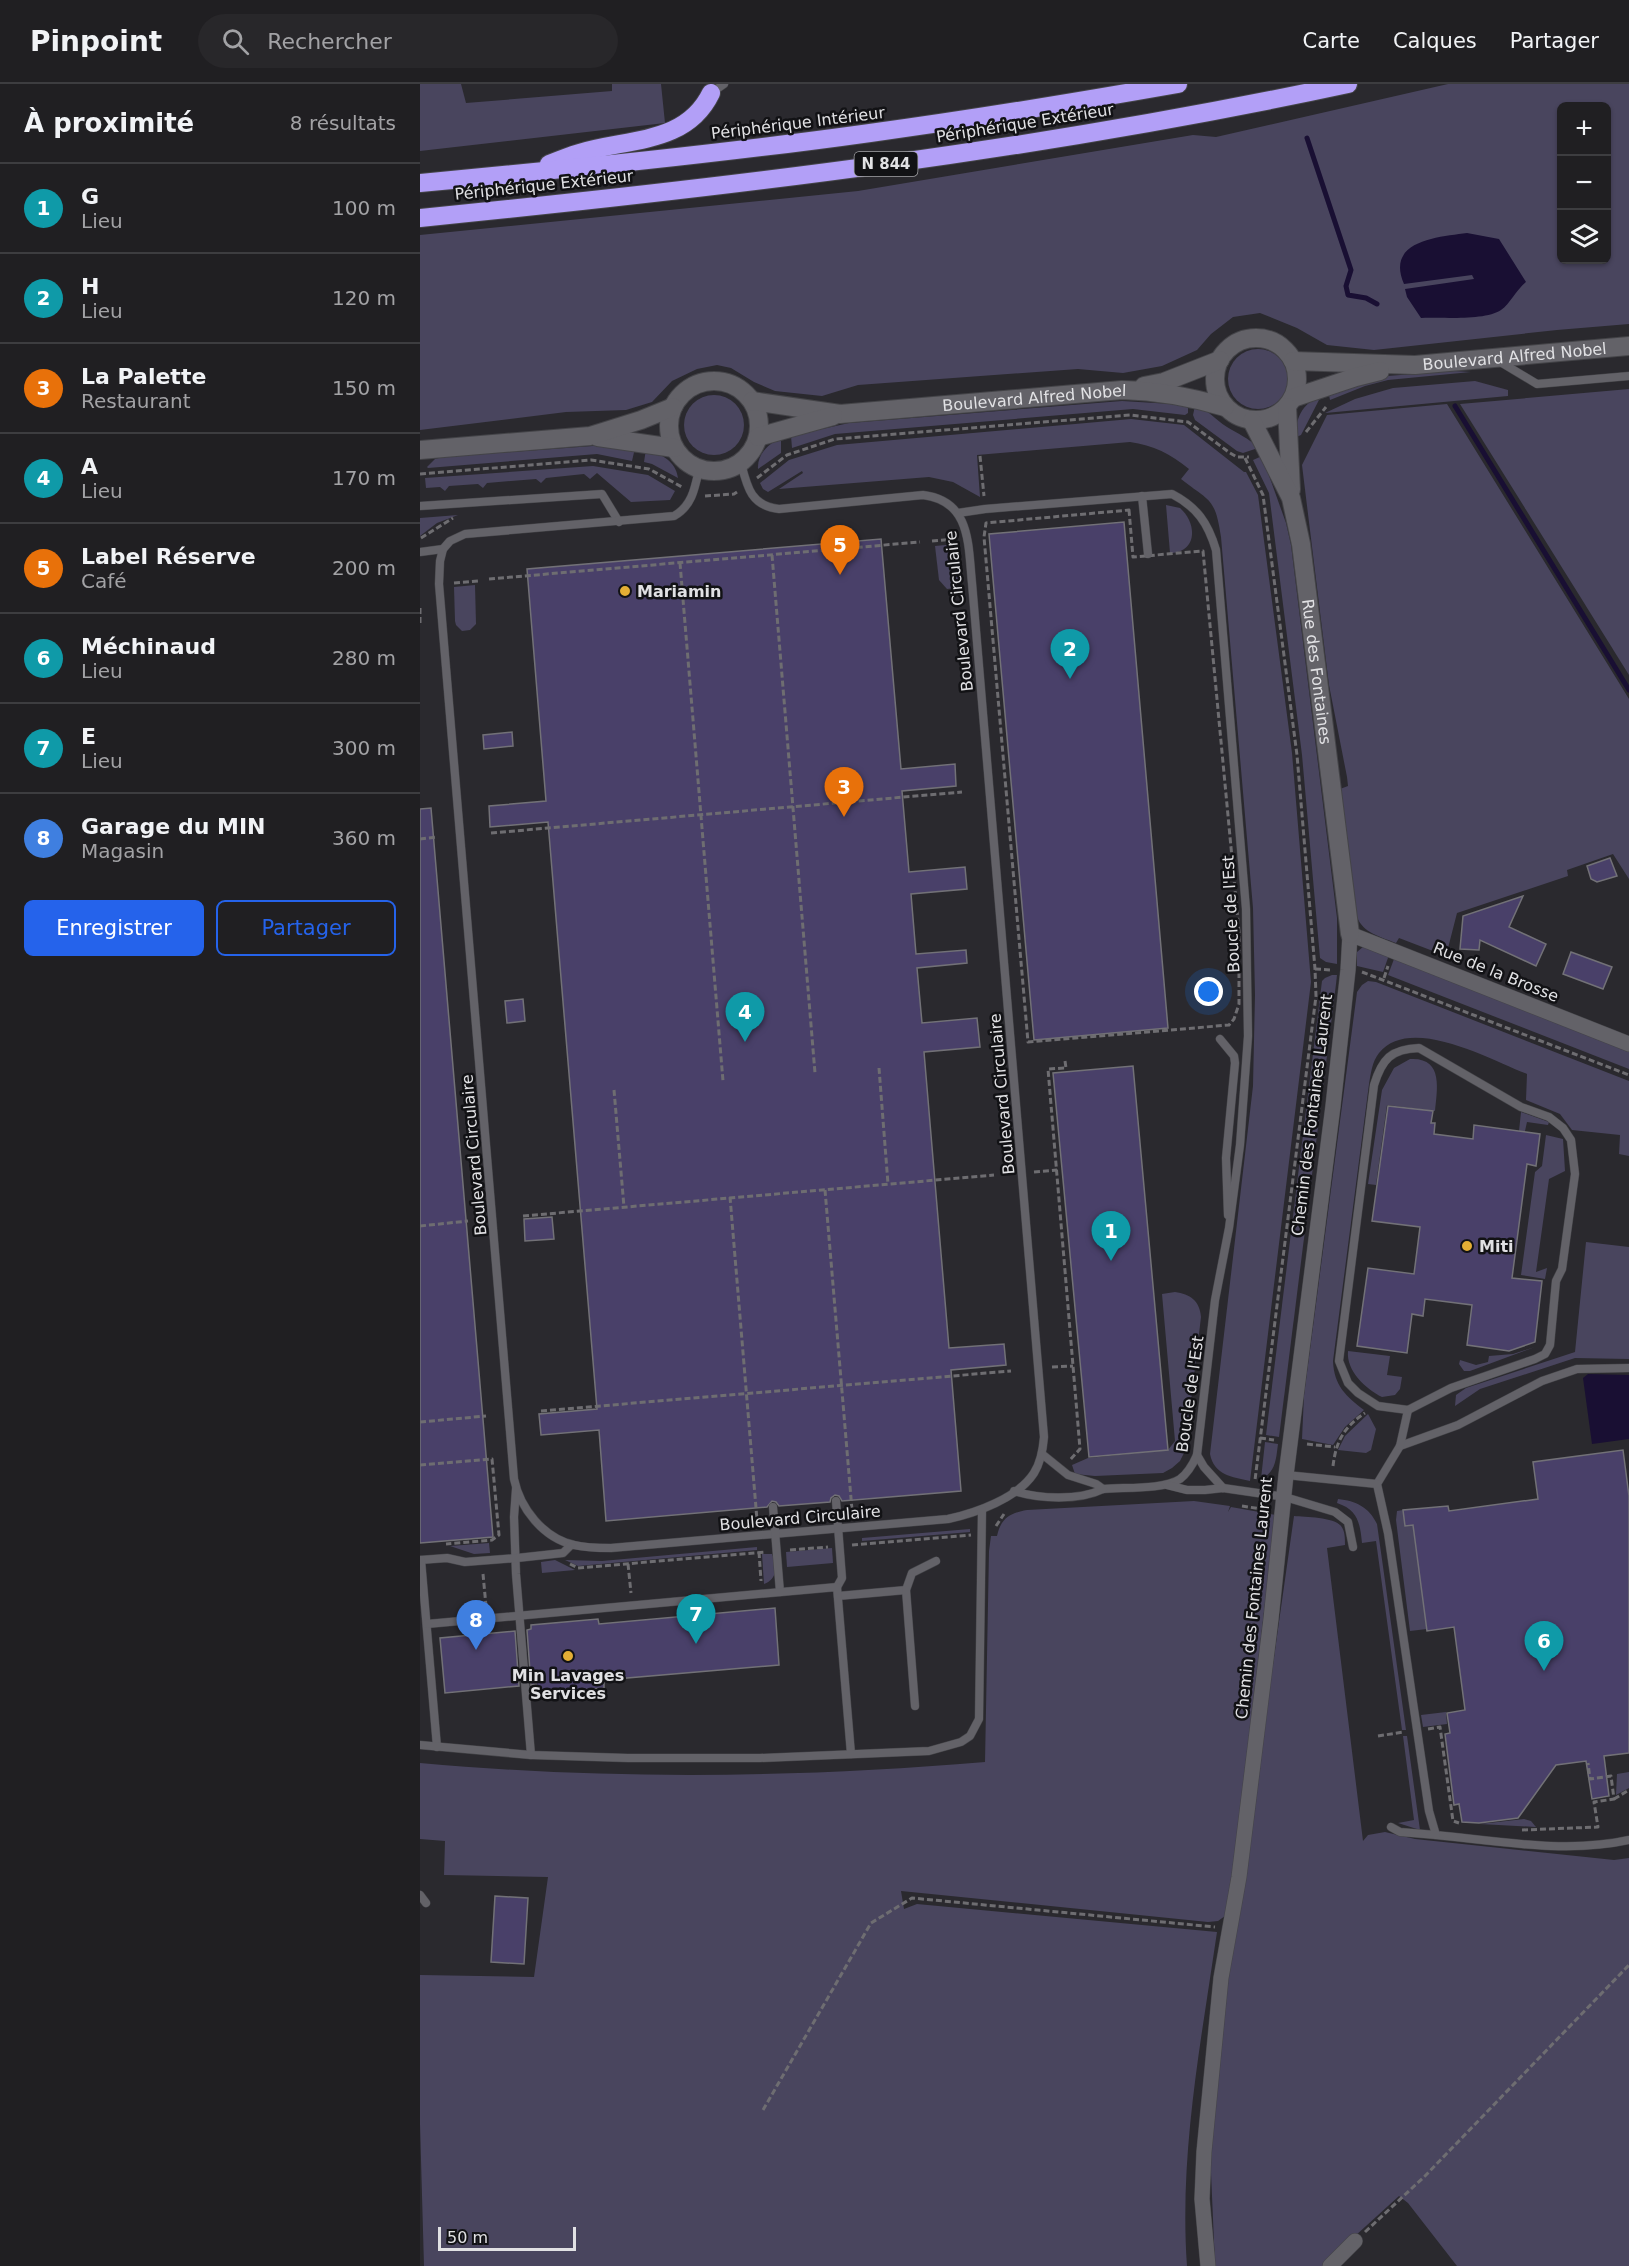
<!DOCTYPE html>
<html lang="fr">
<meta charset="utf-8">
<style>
:root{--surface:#201f22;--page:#28272a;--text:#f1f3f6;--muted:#a2a2a5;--line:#3d3d40;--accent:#2563eb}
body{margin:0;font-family:"DejaVu Sans",sans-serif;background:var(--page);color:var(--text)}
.controls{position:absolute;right:18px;top:18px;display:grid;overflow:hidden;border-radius:9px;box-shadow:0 2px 4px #0004}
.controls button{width:54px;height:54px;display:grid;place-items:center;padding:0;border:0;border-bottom:2px solid var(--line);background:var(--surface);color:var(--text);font:30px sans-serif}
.scale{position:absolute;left:18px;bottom:15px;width:138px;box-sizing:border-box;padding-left:6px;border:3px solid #e1e1e4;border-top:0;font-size:16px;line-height:21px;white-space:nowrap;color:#e1e1e4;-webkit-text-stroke:4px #121215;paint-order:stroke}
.you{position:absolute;left:789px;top:908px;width:21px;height:21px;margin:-15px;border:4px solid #fff;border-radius:50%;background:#1a73e8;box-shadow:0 0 0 9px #1a73e833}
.badge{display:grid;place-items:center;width:39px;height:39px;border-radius:50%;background:var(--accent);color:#fff;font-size:20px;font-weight:700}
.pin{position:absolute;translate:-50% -50px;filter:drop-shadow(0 2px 3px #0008)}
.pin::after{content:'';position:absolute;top:32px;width:21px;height:18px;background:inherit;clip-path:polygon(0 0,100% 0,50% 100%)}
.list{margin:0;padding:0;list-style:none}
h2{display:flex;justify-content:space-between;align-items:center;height:78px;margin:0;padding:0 24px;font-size:26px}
h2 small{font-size:20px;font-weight:400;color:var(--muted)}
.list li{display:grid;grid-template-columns:39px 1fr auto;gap:18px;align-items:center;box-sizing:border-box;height:90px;padding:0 24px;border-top:2px solid var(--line)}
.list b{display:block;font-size:22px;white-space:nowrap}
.list p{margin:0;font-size:20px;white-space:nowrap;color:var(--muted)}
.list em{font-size:20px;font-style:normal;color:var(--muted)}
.actions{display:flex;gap:12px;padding:18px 24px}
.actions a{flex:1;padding:14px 0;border:2px solid var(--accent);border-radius:9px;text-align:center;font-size:21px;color:var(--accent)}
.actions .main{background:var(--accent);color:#fff}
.icon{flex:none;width:33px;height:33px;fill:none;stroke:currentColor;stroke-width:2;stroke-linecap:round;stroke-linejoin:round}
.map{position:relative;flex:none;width:1209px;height:2182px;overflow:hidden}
header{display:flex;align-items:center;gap:36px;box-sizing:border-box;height:84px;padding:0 30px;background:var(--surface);border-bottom:2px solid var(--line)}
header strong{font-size:28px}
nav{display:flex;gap:33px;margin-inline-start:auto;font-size:21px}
.search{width:420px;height:54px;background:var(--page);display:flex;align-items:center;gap:15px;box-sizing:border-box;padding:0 21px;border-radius:33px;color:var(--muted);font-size:22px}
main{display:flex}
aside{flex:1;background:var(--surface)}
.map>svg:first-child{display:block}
</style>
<header>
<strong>Pinpoint</strong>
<div class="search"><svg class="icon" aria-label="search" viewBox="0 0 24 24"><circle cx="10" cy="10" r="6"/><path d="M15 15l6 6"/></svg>Rechercher</div>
<nav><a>Carte</a><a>Calques</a><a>Partager</a></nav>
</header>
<main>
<aside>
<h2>À proximité<small>8 résultats</small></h2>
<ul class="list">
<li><span class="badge" style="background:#0f9aa8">1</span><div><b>G</b><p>Lieu</p></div><em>100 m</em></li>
<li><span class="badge" style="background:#0f9aa8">2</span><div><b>H</b><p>Lieu</p></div><em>120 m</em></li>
<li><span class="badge" style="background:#e8710a">3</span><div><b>La Palette</b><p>Restaurant</p></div><em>150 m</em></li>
<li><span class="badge" style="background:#0f9aa8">4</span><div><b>A</b><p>Lieu</p></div><em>170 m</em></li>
<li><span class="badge" style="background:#e8710a">5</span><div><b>Label Réserve</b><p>Café</p></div><em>200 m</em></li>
<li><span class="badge" style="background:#0f9aa8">6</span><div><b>Méchinaud</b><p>Lieu</p></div><em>280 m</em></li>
<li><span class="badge" style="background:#0f9aa8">7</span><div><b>E</b><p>Lieu</p></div><em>300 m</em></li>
<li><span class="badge" style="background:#3f7fe0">8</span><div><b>Garage du MIN</b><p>Magasin</p></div><em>360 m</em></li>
</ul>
<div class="actions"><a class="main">Enregistrer</a><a>Partager</a></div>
</aside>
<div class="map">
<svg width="1209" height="2182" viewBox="0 0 1209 2182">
<rect width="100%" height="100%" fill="#2a292e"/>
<!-- green -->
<g fill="#49455e" fill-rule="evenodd">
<path d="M0,0h41l5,19 146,-12v-7h49l4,39 -245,28z"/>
<path d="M1028,0h181v240l-72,6 -183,20 -47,-5 -30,-17 -37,-15 -27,4 -22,17 -14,16 -35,16 -39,7 -45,-4 -220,16 -36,11 -47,-5 -21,-9 -23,-14 -14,-3 -20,4 -25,12 -20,21 -26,8 -60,2 -146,18v-195l438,-44 335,-56 23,2zM1142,22h44v154h-44z"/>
<circle cx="838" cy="295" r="30"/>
<path d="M1034,287l17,1 -83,8 -23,6 -35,14 -1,-5 58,-19z"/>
<path d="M1055,297l33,9v6l-183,17 30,-14 38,-11z"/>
<path d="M1209,305v286l-169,-271z"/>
<circle cx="294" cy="341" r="30"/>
<path d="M900,314l-19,37 -7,3c2,-17 7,-36 26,-40z"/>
<path d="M702,317l66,4v8l-3,2 -52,-6 -298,25 -43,14 -1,-12 58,-13z"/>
<path d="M1027,320l182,295v180l-16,-25 -46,16 1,6 -111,37 -11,43 -47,-18 -3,5c-15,-6 -33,-10 -39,-26l-17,-128 8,-3 -1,-9 -18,-92 -27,-220 25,-50z"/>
<path d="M775,322c16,5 19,13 32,21 11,7 22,11 31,21l-15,5 -6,-2 -42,-31 -2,-5z"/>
<path d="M711,335l53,6 60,47h2l12,23 34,258 19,229 -61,499c-18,-4 -36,-6 -40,-27l43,-368 2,-91 -2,-87 -32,-371c-6,-40 -11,-35 -40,-58l8,-10c-18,-15 -36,-24 -59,-27l-153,13 3,42 -27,-15 -24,-5 -150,12 24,-16 -1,-2 -34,21 -5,-3 -3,-6 29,-23 48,-15z"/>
<path d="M361,355v14l-23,16c-1,-14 10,-26 23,-30z"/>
<path d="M186,361l29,3 -3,13 -35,-7 -169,14 -1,-1 8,-8 8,-2z"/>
<path d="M226,365c15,5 30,12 32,29l-26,-14 -8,-2z"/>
<path d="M842,372l24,67 5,22 46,373v46l-11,-2 -6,-4 -18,-203 -33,-262 -16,-33z"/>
<path d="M173,382l55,9 27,16 -5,9 -39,2 -34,-29 -7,6 -6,-5 -38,4 -5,5 -5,-4 -49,4 -4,5 -5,-4 -29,2 -4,5 -5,-4 -14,1 -1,-10z"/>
<path d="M746,421l14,3c17,15 18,44 -10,45z"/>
<path d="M38,431l-21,8 -17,13v-18z"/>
<path d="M536,460l4,38 -5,6 -8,1 -8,-9 -4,-34z"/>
<path d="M55,501l1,39 -6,6 -8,1 -6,-6 -1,-4 -1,-34z"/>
<path d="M944,862l25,9 -6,17 -26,-6v-14z"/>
<path d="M974,875l235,92v18l-241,-94z"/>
<path d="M912,891h5l-1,9 -57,453 -13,-2 56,-454 3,-3z"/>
<path d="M948,897l8,1 253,99v75l-10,-2 1,-19 -48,-5 -12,-16 -34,-14 1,-26c-36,-14 -117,-60 -148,-21 -7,9 -8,20 -10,31l-36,277c1,25 13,35 31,49l-19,17 -12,18 -31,-6 2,-44 53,-403 5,-7z"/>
<path d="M990,975c34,-2 27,31 25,52l-48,-6 -11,80 -8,-1 14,-94 12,-22z"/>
<path d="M1101,1028l28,10 -1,3 -21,-3 -2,9h-6z"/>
<path d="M1126,1051l17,4 2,32 -16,8 -13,93 11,-4 -2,11 -24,-4 14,-103 7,-6z"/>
<path d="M1166,1158l43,5v112l-54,-1 -95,31 -25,17 1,-11 10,-7 109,-36z"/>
<path d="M755,1208c15,2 25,9 26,25l-14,118 -2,16 -5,10 -8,7 -9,5 -68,3 -20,-2 -3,-9 16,-7 80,-8 7,-9 -13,-147z"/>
<path d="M1115,1263l-65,24h-6l-5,-7 1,-4 16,5 12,-3 1,-6 24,-2z"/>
<path d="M928,1267l42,5 -3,19 15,2 -2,12 -5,6 -13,2c-16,-8 -36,-26 -34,-46z"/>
<path d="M948,1330l8,15 -5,21 -5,3 -28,-3 7,-14z"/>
<path d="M845,1358l13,2c-2,15 -2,28 -17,35z"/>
<path d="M918,1415c18,2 31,8 39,25l29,206h-4l-26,-189 -14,2c-2,-20 -4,-33 -25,-40z"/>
<path d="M774,1417l36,5 -2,6 3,-5 45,8 -5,64 -4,8 -34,285 -8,44 -7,5 -10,1 -307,-31 3,18 13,-5 300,28c-16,110 -38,222 -30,334h-763l-4,-142v-149l114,2 14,-100 -104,-2 1,-34 -25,-2v-76c192,17 373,15 565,-1l4,-211 2,-15h6c4,-18 13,-23 30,-26z"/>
<path d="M983,1426l2,16 8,-1 14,104 -17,2 -14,-111 1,-9z"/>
<path d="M874,1432c11,1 40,1 47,10 4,5 4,12 4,19l-18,3 36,293 5,-6 17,-3 30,7 199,21 15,-2v408h-172l-49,-63 -9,-7 -77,70h-107l-5,-117 26,-243 7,-30z"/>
<path d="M550,1445v3l-108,9v-3z"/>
<path d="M69,1459l1,10 -16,1 -24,-8z"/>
<path d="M337,1463v3l-179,16 -13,-6 37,1z"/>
<path d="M412,1464l1,15 -46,4 -1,-15z"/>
<path d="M342,1470h10c5,11 6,25 -8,30z"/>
<path d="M135,1476l20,10 -33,3 -1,-11z"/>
<path d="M1026,1628l1,12 -24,3 -2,-12z"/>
<path d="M983,1652h4l13,94 -22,-7 16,-3z"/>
<path d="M1209,1688v16l-13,7 1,-21z"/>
<path d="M1104,1735l7,2 5,6 -56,-3z"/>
</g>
<!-- water -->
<g fill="#190f33">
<path d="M1047,149l32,6 27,43c-10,8 -16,22 -25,28 -16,11 -60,7 -80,8l-14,-21 -2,-8 69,-10 -2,-4 -68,9c-19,-44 35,-47 63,-51z"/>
<path d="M1168,1290l41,1v64l-37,5 -9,-66z"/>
</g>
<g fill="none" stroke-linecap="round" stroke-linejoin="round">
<!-- stream -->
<g stroke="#190f33" stroke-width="5">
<path d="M887,54l44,132 -5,16 2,9 18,3 11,6"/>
<path d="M1035,322l174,284"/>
</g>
</g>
<!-- building -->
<g fill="#494069" stroke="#727177" stroke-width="1.5">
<path d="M704,438l44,506 -134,12 -45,-506z"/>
<path d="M461,455l20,230 54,-5 1,22 -54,5 7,81 56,-5 2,22 -56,5 5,60 50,-4 1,13 -50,5 5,55 55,-5 3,29 -56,5 25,296 55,-4 2,21 -55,5 10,121 -119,10 -3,-5 -4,-1 -4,3 -1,4 -51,4 -3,-4 -4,-1 -5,6 -161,14 -7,-91 -58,5 -2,-21 58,-5 -49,-587 -58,5 -1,-21 57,-5 -19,-232z"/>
<path d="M92,648l1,14 -29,3 -1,-14z"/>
<path d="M11,724l62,729 -73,6v-734z"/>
<path d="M1190,774l7,18 -20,6 -6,-3 -4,-13z"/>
<path d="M1103,812l-14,31 37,17 -10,22 -56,-26 -1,10 -19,-1 3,-33z"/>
<path d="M1151,868l41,15 -9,22 -40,-15z"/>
<path d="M103,915l2,22 -18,2 -2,-22z"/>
<path d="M713,982l35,384 -79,7 -36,-384z"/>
<path d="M968,1022l45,5 -2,12h4l-1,11 39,5 1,-14 66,9 -4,32 -9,-2 -15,114 30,3 -7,61 -26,9 -42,-6 5,-40 -47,-6 -2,17 -11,-2 -5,39 -50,-7 11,-78 46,6 6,-47 -48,-6z"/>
<path d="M132,1133l2,22 -29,2 -1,-22z"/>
<path d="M1203,1366l6,46v257l-25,3 5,40 -17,3 -6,-38 -30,4 -38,53 -39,5 -17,-1 -3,-18 -5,1 -9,-71 5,-1 -3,-20 18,-3 -11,-83 -27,4 -14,-106 -8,1 -2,-16 45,-4 1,5 89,-12 -5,-37z"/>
<path d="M355,1524l4,57 -175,15v8l-67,6 -1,-10 -5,1 -4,-55 4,-1v-4l67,-6 1,5z"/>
<path d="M95,1547l4,55 -74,7 -5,-55z"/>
<path d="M75,1812l33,2 -4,66 -33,-2z"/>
</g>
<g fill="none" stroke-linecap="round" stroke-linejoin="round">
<defs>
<g id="lane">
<path d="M291,9l13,-9"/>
<path d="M1077,276l40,24 92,-8"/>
<path d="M722,412l6,58"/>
<path d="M0,422l182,-12 17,28"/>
<path d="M538,429l27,-4 187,-15c25,13 36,29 44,56l30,359 2,127 -8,109 -11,83 -14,72 -18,155c-4,9 -9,18 -17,24 -17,11 -56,8 -77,10 -24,12 -64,10 -89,2"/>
<path d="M23,465l-3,12 -1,23 75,895c6,29 29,59 60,66 12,3 24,3 37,3l337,-29c28,-6 70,-21 86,-46 7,-11 9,-24 10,-36l-72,-854c-4,-39 -1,-82 -49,-88l-144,14c-28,-3 -32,-22 -38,-46"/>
<path d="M0,468l23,-3 7,-8 15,-7 209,-18c18,-10 21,-28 25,-47"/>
<path d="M800,955l14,17 1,7 -9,95 2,57"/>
<path d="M999,964l102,59 28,10 14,11 8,12 4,34 -13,95 -6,12 -6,64 -5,9 -10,5 -84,29 -43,22 -30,-4 -20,-13 -10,-10 -9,-22 35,-276c8,-26 17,-36 45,-37z"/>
<path d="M1209,1284l-52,1 -35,12 -84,44 -58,21 -23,38 11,49 41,278 7,24c61,6 132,19 193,5"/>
<path d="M980,1362l8,-36"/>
<path d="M622,1370l26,21 28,9 7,5"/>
<path d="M777,1371l7,12 19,21"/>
<path d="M866,1391l91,9"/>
<path d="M747,1401l20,5h18l18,-2 62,9 50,15 13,10 5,25"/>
<path d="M96,1405l-2,28 2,57 15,181"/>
<path d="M416,1417l6,77 -5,9"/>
<path d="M353,1423l7,85"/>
<path d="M0,1476l27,-2 18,4 52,-4 46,-5 8,-8"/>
<path d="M1,1476l16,187"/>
<path d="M418,1512l68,-6"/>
<path d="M7,1540l410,-37 14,167"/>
<path d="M495,1622l-9,-116 6,-17 24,-12"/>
<path d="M0,1661l111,10 97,3h132l169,-7 32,-9 9,-6 9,-17 3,-209"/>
<path d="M971,1743l9,5 36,3"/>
<path d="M0,1811l6,8"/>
</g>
<g id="street">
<path d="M788,2182l-6,-67 2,-47 17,-174 18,-101 32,-258 15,-144 47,-369 15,-136 2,-36 279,110"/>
<path d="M910,2182l25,-25"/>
</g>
<g id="secondary">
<circle cx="836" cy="295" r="41"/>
<path id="s1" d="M873,277l122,4 214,-19"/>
<circle cx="294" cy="342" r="45"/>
<path d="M724,302l20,-4 56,-22"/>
<path d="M873,314l63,-21 24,-6"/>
<path id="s2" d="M332,317l88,13 282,-24c36,1 69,7 103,17"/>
<path d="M867,323l4,83"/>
<path id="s3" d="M832,337l39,77 10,46 49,390"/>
<path d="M178,353l76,11"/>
<path d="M338,353l75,-21"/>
<path d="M0,366l170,-14 51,-16 32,-13"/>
</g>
<g id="highway">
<path d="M129,80c10,-4 20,-8 30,-11 48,-15 107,-8 132,-60"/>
<path d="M0,99c150,-14 300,-29 450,-50 103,-14 206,-31 308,-49"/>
<path d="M0,134c311,-31 622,-68 928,-134"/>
</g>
</defs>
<!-- lane casing -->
<use href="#lane" stroke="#444448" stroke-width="9"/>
<!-- street casing -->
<use href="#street" stroke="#444448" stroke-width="16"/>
<!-- secondary casing -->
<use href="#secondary" stroke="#444448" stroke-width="20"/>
<!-- highway casing -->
<use href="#highway" stroke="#444448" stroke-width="20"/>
<!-- path -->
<g stroke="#6e6d71" stroke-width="3" stroke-dasharray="6 3" stroke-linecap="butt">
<path d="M886,348l20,-25"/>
<path d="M560,372l4,40"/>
<path d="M825,374l18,37 34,260 18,214 1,27 -61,484"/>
<path d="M0,390l171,-14 58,9 33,18"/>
<path d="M337,394l30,-23 48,-16 295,-24 58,7 42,31 7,4h12"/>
<path d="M285,412l29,-2 3,-2"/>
<path d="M709,426l4,47 70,-6 36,381v72l-5,15 -5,6 -201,17 -44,-505 2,-14z"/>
<path d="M1,454l32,-20"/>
<path d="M512,457l22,-2"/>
<path d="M352,471l43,518"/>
<path d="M260,479l43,518"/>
<path d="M69,495l431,-37"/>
<path d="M34,499l24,-2"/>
<path d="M0,524v16"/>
<path d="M71,749l471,-41"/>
<path d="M0,755l17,-2"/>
<path d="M895,885l17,1"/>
<path d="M942,888l267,103"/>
<path d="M964,894l4,-12"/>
<path d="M645,977l1,7 -18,1 32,380 -10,11"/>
<path d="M459,984l9,116"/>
<path d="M194,1006l10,117"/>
<path d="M614,1088l23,-2"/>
<path d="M405,1106l27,320 3,4"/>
<path d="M310,1113l27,323"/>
<path d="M103,1132l471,-41"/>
<path d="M0,1142l48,-5"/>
<path d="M632,1283l21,-1"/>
<path d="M121,1327l470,-40"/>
<path d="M0,1338l66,-6"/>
<path d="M840,1354l14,2"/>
<path d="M887,1360l28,3"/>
<path d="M0,1381l72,-6 7,76 -7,5 -46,4"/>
<path d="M913,1382c3,-25 11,-39 32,-53"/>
<path d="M822,1422l26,4"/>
<path d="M576,1442l8,-12"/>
<path d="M432,1461l119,-10"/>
<path d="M370,1466l38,-3"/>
<path d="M339,1468l2,29"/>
<path d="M150,1480l8,4 187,-16"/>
<path d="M208,1480l3,29"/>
<path d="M63,1490l3,32"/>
<path d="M1008,1645l12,-2 13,94 6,2"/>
<path d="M958,1652l26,-4"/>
<path d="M1194,1715l15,-9"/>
<path d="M1102,1746l76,-3 -4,-25 20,-3 -3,-23 -21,3 -2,-16"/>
<path d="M343,2026l108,-187 41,-25 303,29"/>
<path d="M945,2148l60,-56 204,-211"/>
</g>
<!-- lane -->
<use href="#lane" stroke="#636268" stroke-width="8"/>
<!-- street -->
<use href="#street" stroke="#636268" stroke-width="15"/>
<!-- secondary -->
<use href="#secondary" stroke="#636268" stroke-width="18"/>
<!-- highway -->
<use href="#highway" stroke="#b29ff7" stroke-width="18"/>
</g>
<!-- markers -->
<g fill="#e4ae35" stroke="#121215" stroke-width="2">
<circle cx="205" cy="507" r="6"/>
<circle cx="1047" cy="1162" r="6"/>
<circle cx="148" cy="1572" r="6"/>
</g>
<g text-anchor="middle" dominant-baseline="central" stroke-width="5" stroke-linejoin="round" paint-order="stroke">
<!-- shield labels -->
<rect fill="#121215" stroke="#a3a3a6" stroke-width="1.5" x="434.5" y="68" width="63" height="24" rx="4.5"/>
<g font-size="15" font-weight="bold" fill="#e1e1e4">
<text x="466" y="80">N 844</text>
</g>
<!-- street labels -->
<g font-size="16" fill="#e1e1e4" stroke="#121215">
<text transform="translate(378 39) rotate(-7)">Périphérique Intérieur</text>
<text transform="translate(605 39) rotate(-9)">Périphérique Extérieur</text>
<text transform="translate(124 101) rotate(-6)">Périphérique Extérieur</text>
<text stroke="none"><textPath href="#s1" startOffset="222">Boulevard Alfred Nobel</textPath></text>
<text stroke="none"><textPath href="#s2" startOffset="284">Boulevard Alfred Nobel</textPath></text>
<text transform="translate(539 527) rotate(-96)">Boulevard Circulaire</text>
<text stroke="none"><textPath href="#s3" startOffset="262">Rue des Fontaines</textPath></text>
<text transform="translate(811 830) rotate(-93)">Boucle de l'Est</text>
<text transform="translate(1076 888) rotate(22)">Rue de la Brosse</text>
<text transform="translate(582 1010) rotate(-95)">Boulevard Circulaire</text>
<text transform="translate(892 1031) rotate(-83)">Chemin des Fontaines Laurent</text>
<text transform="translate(54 1071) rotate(-95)">Boulevard Circulaire</text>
<text transform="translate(770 1310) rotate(-82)">Boucle de l'Est</text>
<text transform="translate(380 1434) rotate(-5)">Boulevard Circulaire</text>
<text transform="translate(834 1514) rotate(-84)">Chemin des Fontaines Laurent</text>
</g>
<!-- poi labels -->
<g font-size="16" font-weight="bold" fill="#e1e1e4" stroke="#121215" text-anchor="start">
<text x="217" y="507">Mariamin</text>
<text x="1059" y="1162">Miti</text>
<text x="148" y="1591" text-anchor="middle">Min Lavages<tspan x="148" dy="18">Services</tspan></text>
</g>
</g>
</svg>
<div class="controls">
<button>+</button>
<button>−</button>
<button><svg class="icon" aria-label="layers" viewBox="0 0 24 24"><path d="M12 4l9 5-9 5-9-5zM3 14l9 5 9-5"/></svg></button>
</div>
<div class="scale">50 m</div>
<div class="you"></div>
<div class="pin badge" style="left:691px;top:1177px;background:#0f9aa8">1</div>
<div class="pin badge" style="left:650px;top:595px;background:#0f9aa8">2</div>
<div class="pin badge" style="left:424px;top:733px;background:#e8710a">3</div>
<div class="pin badge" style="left:325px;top:958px;background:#0f9aa8">4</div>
<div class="pin badge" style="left:420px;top:491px;background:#e8710a">5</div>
<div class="pin badge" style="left:1124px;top:1587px;background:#0f9aa8">6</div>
<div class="pin badge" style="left:276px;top:1560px;background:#0f9aa8">7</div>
<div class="pin badge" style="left:56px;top:1566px;background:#3f7fe0">8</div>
</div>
</main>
